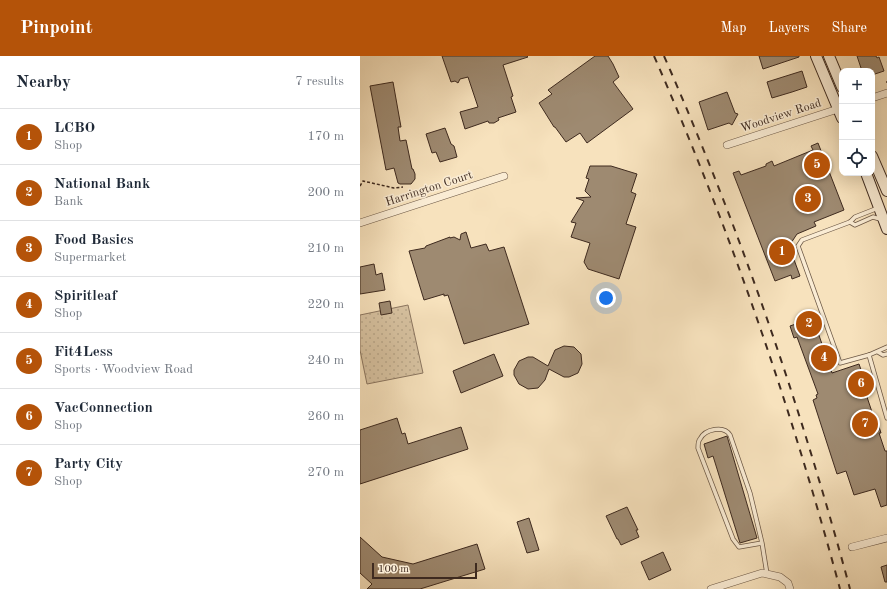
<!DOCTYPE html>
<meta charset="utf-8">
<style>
:root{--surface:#fff;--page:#f6f6f7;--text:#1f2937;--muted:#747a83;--line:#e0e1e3;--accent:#b45309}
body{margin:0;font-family:"Old Standard TT",serif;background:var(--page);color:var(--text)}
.controls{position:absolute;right:12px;top:12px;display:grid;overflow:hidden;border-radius:8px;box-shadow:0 4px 16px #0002}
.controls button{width:36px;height:36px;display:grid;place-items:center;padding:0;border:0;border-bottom:1px solid var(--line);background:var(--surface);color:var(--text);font:20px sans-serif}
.scale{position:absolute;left:12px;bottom:10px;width:105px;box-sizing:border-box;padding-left:4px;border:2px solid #3e2a1f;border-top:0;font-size:11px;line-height:14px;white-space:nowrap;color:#3e2a1f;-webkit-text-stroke:3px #faecd4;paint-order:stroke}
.you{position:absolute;left:246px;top:242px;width:14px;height:14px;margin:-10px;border:3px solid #fff;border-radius:50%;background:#1a73e8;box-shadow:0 0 0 6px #1a73e833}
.badge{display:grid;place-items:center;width:26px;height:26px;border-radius:50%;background:var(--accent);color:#fff;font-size:13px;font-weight:700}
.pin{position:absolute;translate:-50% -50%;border:2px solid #fff;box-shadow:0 1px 4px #0006}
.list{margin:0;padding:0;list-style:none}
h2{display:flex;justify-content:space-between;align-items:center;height:52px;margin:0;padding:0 16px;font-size:17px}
h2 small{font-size:13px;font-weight:400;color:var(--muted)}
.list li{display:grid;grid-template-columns:26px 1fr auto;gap:12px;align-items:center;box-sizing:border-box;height:56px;padding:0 16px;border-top:1px solid var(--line)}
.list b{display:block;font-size:15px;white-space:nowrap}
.list p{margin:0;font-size:13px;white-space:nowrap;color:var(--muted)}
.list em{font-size:13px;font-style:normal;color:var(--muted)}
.icon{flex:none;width:22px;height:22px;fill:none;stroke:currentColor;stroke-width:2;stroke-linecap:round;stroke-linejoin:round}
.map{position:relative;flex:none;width:527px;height:533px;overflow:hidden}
header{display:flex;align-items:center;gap:24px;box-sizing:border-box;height:56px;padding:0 20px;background:var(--accent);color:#fff}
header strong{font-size:19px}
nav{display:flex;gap:22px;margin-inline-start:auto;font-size:14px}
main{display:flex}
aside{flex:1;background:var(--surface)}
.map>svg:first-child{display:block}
</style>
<header>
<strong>Pinpoint</strong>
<nav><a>Map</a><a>Layers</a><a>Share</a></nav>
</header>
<main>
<aside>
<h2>Nearby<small>7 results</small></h2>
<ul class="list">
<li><span class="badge">1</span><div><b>LCBO</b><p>Shop</p></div><em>170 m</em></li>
<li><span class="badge">2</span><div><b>National Bank</b><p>Bank</p></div><em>200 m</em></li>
<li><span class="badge">3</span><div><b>Food Basics</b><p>Supermarket</p></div><em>210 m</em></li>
<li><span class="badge">4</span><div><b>Spiritleaf</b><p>Shop</p></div><em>220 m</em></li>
<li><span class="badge">5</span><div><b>Fit4Less</b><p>Sports · Woodview Road</p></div><em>240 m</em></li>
<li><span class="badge">6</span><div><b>VacConnection</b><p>Shop</p></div><em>260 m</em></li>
<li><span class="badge">7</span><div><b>Party City</b><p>Shop</p></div><em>270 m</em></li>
</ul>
</aside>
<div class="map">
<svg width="527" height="533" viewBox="0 0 527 533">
<defs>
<pattern id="park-dots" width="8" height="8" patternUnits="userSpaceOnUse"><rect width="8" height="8" fill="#d8c3a2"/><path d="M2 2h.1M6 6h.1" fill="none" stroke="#baa88b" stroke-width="1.8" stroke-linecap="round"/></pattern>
</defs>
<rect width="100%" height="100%" fill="#f7e2bd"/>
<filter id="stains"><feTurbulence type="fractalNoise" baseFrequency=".005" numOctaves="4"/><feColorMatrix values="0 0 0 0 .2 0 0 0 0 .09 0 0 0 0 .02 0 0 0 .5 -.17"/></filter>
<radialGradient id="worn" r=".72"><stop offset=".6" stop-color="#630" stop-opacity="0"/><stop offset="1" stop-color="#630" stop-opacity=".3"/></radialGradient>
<!-- park -->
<path fill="url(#park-dots)" stroke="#8b7660" d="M48,249l15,68 -56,11 -7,-34v-35z"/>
<!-- building -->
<g fill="#9e8a71" stroke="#3e2a1f">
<path d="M82,0h85l1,1 -25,8 10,31 -2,1 5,15 -18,6 1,2 -5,3h-5l-1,-2 -23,8 -5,-17 18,-5 -10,-30 -8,2 -2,4 -3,-2 -4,1z"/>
<path d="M235,0h13l5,8 6,13 -6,5 20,27 -46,34 -7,-10 -14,9 -11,-15h-1l-15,-24 13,-9 -4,-4z"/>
<path d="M399,0h40v1l-36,12z"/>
<path d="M497,0h19l1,2 2,-1 5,14 -12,4v-4h-10z"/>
<path d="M442,15l5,16 -15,5 -20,6 -5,-16z"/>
<path d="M33,26l8,45h-3l2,14 6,-1 6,29h1l2,5v5l-4,5h-11l-2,-1 -4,-15 -8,2 -16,-84z"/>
<path d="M367,36l8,21 3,1 -6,11 -3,-2 -21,7 -9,-28z"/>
<path d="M85,72l6,16 3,2 3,11 -17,5 -4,-10 -4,1 -6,-19z"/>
<path d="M458,87l26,67 -30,12 2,4 -19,8 -8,12 11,30 -8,3 -1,-4 -16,6 -42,-108 6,-2 2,4 25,-9v-2l6,-3 2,5 39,-16 -2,-4z"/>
<path d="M230,110h21l26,8 -6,18 5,2 -10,30 10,3 -17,52 -31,-10 -4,-7 6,-19 -19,-6 5,-14 -5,-1 13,-21 -8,-3 15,-1 -6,-6 4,-12 -3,-1z"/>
<path d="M106,176l5,16 15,-4 3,7 15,-4 25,77 -65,20 -16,-49 -4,1v-2l-20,6 -15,-49 16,-3 1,-2 24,-9v1l4,-1 6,3 1,-6z"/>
<path d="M14,208l2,11 6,-2 3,17 -25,4v-27z"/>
<path d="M30,245l2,12 -11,2 -2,-12z"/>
<path d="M453,262l19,55 27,-9 7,20 -3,1 10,30 2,-1 6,19h-2l6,18h2v54l-6,2 -6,-18 -21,6 -8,-24 -9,3 -24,-74 4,-2 -1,-3 2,-1 -21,-57 -3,1 -4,-12z"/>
<path d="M204,290l10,1 7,7 1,10 -4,9 -9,4h-5l-15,-8 -4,11 -7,8 -10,1 -9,-5 -5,-9v-5l5,-9 9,-4h5l15,9 7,-16z"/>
<path d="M134,298l9,22 -42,17 -8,-22z"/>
<path d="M37,362l5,16 3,-1 3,11 53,-17 7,22 -108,35v-54z"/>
<path d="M367,380l30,102 -17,5 -27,-87 -5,2 -4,-14z"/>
<path d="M267,451l11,23h-2l3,7 -18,8 -3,-6h-1l-11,-23z"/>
<path d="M169,462l10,32 -12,3 -10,-31z"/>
<path d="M0,481l22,20 31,7 64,-20 8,25 -65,20h-53l5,-5 -12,-11z"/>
<path d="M303,496l8,18 -22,10 -8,-18z"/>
<path d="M527,509v17h-2l-4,-15z"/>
</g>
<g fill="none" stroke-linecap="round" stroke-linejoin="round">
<defs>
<g id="lane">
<path d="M518,152l-23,9 -5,5 -48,18 -4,6 42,117 29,-8 18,-8"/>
<path d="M490,166l5,3 18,-8 7,2"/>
<path d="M518,296l5,3 4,-1"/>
<path d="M509,299l18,63"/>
<path d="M402,487l-12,-50 -20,-58c-6,-10 -25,-6 -30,4 -2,2 -2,6 -2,9l35,91 6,8 23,-4 5,31"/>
</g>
<g id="street">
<path d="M512,42l15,-5"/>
<path d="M367,89l114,-37"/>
<path d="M0,167l144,-47"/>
<path d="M492,491l35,-9"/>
<path d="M351,533l51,-16 18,4 8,6 2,6"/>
</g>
<g id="secondary">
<path d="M456,0l26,62"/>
<path d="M469,0l13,31"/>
<path d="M512,100l15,35"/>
<path d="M506,117l21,56"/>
</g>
</defs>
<!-- lane casing -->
<use href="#lane" stroke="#6c5846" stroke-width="5"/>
<!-- street casing -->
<use href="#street" stroke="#6c5846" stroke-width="8"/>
<!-- secondary casing -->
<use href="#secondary" stroke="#3e2a1f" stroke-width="12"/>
<!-- path -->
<g stroke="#3e2a1f" stroke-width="1.5" stroke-dasharray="3 2" stroke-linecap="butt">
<path d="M527,25v2"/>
<path d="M0,130l3,-5 31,7 9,-1"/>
</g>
<!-- lane -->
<use href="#lane" stroke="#faecd4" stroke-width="3.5"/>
<!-- street -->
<use href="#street" stroke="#faecd4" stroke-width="7"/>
<!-- secondary -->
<use href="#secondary" stroke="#faecd4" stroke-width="10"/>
<!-- rail -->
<g stroke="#3e2a1f" stroke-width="2" stroke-dasharray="7 7" stroke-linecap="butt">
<path d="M294,0c76,173 137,351 186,533"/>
<path d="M304,0c76,173 137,351 186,533"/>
</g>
</g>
<g text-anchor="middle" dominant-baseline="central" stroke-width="3" stroke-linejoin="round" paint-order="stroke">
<!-- street labels -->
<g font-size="12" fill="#3e2a1f" stroke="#faecd4">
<text transform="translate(421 60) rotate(-18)">Woodview Road</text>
<text transform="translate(69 133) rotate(-18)">Harrington Court</text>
</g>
</g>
<rect width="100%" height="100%" filter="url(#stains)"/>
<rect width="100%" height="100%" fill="url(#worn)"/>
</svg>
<div class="controls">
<button>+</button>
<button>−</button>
<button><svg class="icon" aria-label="locate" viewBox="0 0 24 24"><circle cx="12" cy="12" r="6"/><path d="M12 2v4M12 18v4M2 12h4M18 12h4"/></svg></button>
</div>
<div class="scale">100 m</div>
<div class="you"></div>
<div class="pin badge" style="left:422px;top:196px">1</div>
<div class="pin badge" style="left:449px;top:268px">2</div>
<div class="pin badge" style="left:448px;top:143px">3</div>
<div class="pin badge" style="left:464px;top:302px">4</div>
<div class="pin badge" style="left:457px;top:109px">5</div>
<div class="pin badge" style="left:501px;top:328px">6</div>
<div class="pin badge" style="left:505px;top:368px">7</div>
</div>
</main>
